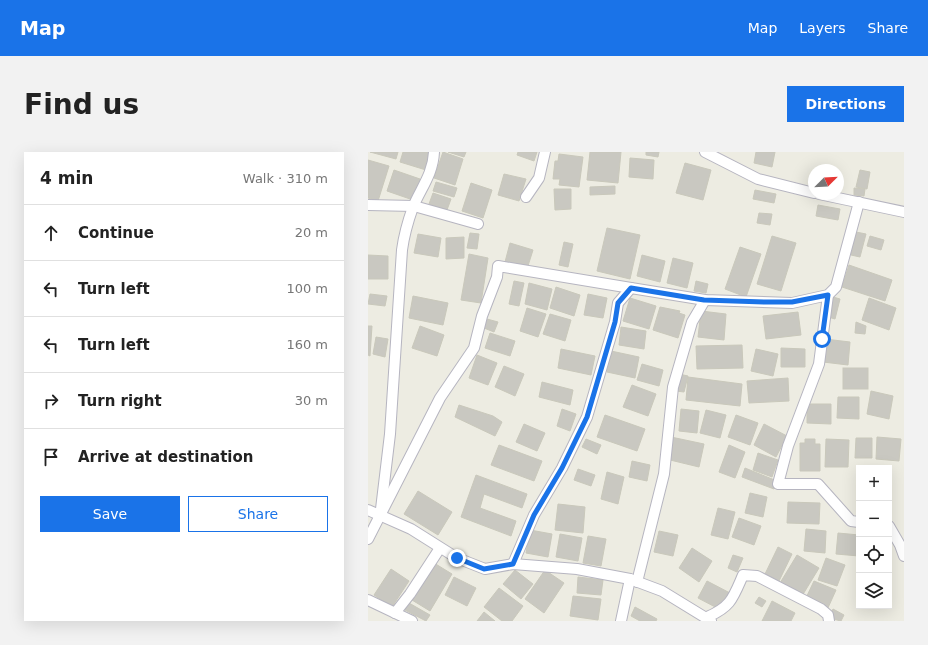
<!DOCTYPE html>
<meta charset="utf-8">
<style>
:root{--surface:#fff;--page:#f2f2f2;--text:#222;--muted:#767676;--line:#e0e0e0;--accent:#1a73e8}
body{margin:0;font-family:"DejaVu Sans",sans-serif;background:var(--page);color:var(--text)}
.controls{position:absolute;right:12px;bottom:12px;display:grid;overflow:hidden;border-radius:0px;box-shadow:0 4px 16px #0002}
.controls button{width:36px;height:36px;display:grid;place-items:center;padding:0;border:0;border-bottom:1px solid var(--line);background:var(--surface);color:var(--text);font:20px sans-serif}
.compass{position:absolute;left:440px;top:12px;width:36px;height:36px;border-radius:50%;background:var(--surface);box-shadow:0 4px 16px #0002;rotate:66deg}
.stop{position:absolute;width:12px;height:12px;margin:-9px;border:3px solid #1a73e8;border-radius:50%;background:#fff}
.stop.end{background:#1a73e8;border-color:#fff;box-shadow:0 1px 4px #0008}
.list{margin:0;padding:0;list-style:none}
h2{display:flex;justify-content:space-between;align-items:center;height:52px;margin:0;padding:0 16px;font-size:17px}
h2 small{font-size:13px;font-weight:400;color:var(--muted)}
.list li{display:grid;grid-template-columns:26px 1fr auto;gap:12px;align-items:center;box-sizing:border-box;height:56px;padding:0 16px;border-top:1px solid var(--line)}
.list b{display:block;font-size:15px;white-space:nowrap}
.list em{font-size:13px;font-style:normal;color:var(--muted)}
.actions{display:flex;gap:8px;padding:12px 16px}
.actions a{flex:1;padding:9px 0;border:1px solid var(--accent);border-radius:0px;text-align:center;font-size:14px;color:var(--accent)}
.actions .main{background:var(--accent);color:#fff}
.icon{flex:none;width:22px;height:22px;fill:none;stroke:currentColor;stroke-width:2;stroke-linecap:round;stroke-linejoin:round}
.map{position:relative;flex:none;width:536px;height:469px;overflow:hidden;border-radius:0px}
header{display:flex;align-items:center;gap:24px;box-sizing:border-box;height:56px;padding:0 20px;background:var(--accent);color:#fff}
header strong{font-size:19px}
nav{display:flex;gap:22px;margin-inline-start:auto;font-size:14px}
.intro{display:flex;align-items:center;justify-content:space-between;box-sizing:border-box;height:96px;padding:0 24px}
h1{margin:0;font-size:28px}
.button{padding:10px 18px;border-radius:0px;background:var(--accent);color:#fff;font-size:14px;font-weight:700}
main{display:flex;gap:24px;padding:0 24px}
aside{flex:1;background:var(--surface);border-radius:0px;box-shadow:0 4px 16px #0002}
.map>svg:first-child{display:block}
</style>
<header>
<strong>Map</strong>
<nav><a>Map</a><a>Layers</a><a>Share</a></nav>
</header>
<div class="intro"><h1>Find us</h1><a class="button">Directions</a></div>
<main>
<aside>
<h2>4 min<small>Walk · 310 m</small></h2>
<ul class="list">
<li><svg class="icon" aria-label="ahead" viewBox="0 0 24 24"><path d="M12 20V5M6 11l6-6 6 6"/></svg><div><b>Continue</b></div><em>20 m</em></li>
<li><svg class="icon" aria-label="left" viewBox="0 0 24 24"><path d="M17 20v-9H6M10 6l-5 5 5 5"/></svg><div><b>Turn left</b></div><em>100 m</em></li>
<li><svg class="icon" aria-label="left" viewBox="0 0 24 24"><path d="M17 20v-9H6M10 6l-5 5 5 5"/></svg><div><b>Turn left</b></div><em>160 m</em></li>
<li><svg class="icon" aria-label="right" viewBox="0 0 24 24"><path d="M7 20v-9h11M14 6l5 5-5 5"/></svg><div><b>Turn right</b></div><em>30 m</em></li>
<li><svg class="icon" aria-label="arrive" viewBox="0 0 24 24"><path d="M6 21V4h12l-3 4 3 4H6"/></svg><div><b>Arrive at destination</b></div></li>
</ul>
<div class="actions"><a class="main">Save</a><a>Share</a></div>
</aside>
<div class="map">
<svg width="536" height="469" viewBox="0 0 536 469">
<rect width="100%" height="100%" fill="#edece2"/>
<!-- building -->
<g fill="#c9c8c1" stroke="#c9c8bb">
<path d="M2,0h28l-2,7z"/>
<path d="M35,0h29l-6,18 -26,-8z"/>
<path d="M75,0l20,7 -8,26 -21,-7z"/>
<path d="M80,0h18l-2,5z"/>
<path d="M150,0h19l-3,9 -17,-6z"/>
<path d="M222,0h31l-3,31 -31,-3z"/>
<path d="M278,0h13l-1,5 -12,-2z"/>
<path d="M388,0h19l-3,15 -18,-4z"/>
<path d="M191,2l24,3 -4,30 -20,-2 1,-6h-7l2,-18h3z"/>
<path d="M262,6l24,2 -1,19 -24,-2z"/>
<path d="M0,8l21,6 -11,35 -10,-3z"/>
<path d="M317,11l26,7 -8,30 -27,-7z"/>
<path d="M26,18l26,9 -7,21 -26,-9z"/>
<path d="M492,18l10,2 -3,17 -11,-2z"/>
<path d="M136,22l22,5 -7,22 -21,-6z"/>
<path d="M68,30l21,6 -3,9 -21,-6z"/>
<path d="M103,31l21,7 -9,28 -21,-7z"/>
<path d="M247,34v8l-25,1v-8z"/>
<path d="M486,36l11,1 -1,7 -10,-1z"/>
<path d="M186,37h17v20l-16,1z"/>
<path d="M387,38l21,4 -2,9 -21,-4z"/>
<path d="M65,41l18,6 -4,11 -18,-6z"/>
<path d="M450,53l22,4 -2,11 -22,-4z"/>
<path d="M391,61l13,1 -2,11 -13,-2z"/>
<path d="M239,76l33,7 -10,44 -33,-8z"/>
<path d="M488,80l10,2 -6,23 -9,-2z"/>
<path d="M102,81l9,1 -2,15 -10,-1z"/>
<path d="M50,82l23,4 -3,19 -24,-4z"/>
<path d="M404,84l24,7 -15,48 -24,-7z"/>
<path d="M502,84l14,4 -3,10 -14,-4z"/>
<path d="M96,85v21l-18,1v-21z"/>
<path d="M196,90l9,2 -5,23 -9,-2z"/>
<path d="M142,91l23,7 -6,19 -22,-7z"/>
<path d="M372,95l21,7 -15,43 -21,-8z"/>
<path d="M101,102l19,4 -7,45 -20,-3z"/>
<path d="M0,103l20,1v23h-20z"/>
<path d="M274,103l23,6 -5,21 -23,-6z"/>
<path d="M305,106l20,5 -6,25 -20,-5z"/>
<path d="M481,113l43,15 -7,21 -43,-14z"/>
<path d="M146,129l10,2 -5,23 -10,-2z"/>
<path d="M328,129l12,3 -2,9 -12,-2z"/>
<path d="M161,131l23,6 -5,21 -22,-6z"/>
<path d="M188,135l24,8 -6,21 -24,-8z"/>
<path d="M2,142l17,2 -2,10 -17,-2z"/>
<path d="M220,142l19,4 -4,20 -19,-3z"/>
<path d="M45,144l35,7 -5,22 -34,-7z"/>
<path d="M465,145l7,2 -5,20 -7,-2z"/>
<path d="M262,146l26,8 -7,23 -26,-8z"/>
<path d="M501,146l27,10 -7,22 -27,-10z"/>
<path d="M292,155l20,4 -1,2 6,2 -7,23 -25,-8z"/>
<path d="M159,156l19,6 -8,23 -18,-6z"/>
<path d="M333,159l25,3 -2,26 -26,-3z"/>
<path d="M430,160l3,23 -35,4 -3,-23z"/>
<path d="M182,162l21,6 -6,21 -22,-7z"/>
<path d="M119,167l11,3 -4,10 -10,-4z"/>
<path d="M488,170l10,4 -1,8 -10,-1z"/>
<path d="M0,174h4l-2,30 -2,-1z"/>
<path d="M52,174l24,9 -7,21 -25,-8z"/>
<path d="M253,175l25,4 -2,18 -25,-4z"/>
<path d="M122,181l25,8 -5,15 -25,-8z"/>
<path d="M8,185l12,2 -3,18 -12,-3z"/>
<path d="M457,187l25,3 -2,23 -25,-3z"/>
<path d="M374,193l1,23 -46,1 -1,-23z"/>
<path d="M413,196l24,1v18h-24z"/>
<path d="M193,197l34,7 -4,19 -33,-7z"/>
<path d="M388,197l22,5 -5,22 -22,-5z"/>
<path d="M243,199l28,6 -4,21 -28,-6z"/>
<path d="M109,203l20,8 -9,22 -19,-7z"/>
<path d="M274,212l21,6 -4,16 -22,-6z"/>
<path d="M136,214l20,8 -9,22 -20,-9z"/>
<rect x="475" y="216" width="25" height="21"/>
<path d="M311,222l9,2 -4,16 -8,-1z"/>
<path d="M320,225l54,7 -2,22 -54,-6z"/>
<path d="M420,226l1,23 -40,2 -2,-22z"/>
<path d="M174,230l31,8 -3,15 -31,-8z"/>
<path d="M264,233l24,9 -8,22 -25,-9z"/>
<path d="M503,239l22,5 -4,23 -22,-5z"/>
<path d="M470,245h21v22l-22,-1z"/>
<path d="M439,252h24v20l-24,-1z"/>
<path d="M91,253l34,11 9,6 -7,14 -40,-19z"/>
<path d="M194,257l14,5 -6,17 -13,-5z"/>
<path d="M313,257l18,2 -2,22 -18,-2z"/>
<path d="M338,258l20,5 -6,23 -20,-5z"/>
<path d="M237,263l40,14 -8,22 -40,-14z"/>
<path d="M368,263l22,8 -8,22 -22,-8z"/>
<path d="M156,272l21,9 -8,18 -21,-9z"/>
<path d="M396,272l23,12 -11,21 -22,-12z"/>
<path d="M303,285l33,7 -5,23 -33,-8z"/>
<path d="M509,285l24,2 -2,22 -23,-2z"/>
<path d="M488,286h16v20h-17z"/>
<path d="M218,287l15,6 -4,9 -15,-7z"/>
<path d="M437,287h10v5h5v27h-20v-28h5z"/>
<path d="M458,287l23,1 -1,27h-23z"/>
<path d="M131,293l43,16 -8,20 -43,-16z"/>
<path d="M361,293l16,7 -10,26 -16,-6z"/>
<path d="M390,301l20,7 -6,17 -19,-7z"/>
<path d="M264,309l18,4 -3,16 -18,-4z"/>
<path d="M377,316l32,13 -3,8 -32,-12z"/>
<path d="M210,317l17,6 -4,11 -17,-6z"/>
<path d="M239,320l17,5 -6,27 -17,-5z"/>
<path d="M108,323l51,19 -5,14 -38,-14 -4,14 36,13 -5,15 -50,-19z"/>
<path d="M50,339l34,21 -14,23 -34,-21z"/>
<path d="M382,341l17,4 -4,20 -18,-4z"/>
<path d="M420,350l32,1 -1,21 -32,-1z"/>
<path d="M190,352l27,3 -2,26 -28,-3z"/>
<path d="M350,356l17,4 -7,27 -17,-4z"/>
<path d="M371,366l22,8 -7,19 -22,-8z"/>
<path d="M438,377l20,2 -1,22 -21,-2z"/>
<path d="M162,378l22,4 -4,23 -22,-4z"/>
<path d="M291,379l19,4 -5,21 -19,-4z"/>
<path d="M470,381l21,2v21l-23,-2z"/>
<path d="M192,382l22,4 -4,23 -22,-4z"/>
<path d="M220,384l18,3 -5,27 -18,-3z"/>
<path d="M410,395l14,7 -13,27 -14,-7z"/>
<path d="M324,396l20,13 -13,21 -20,-14z"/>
<path d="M365,403l10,3 -6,14 -9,-4z"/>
<path d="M429,403l22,13 -17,28 -22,-13z"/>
<path d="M458,406l19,7 -8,21 -19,-6z"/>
<path d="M66,411l18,11 -22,37 -18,-11z"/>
<path d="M23,417l18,12 -17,26 -18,-12z"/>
<path d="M147,418l18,14 -12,15 -18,-15z"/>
<path d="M177,418l19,13 -20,30 -19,-14z"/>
<path d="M86,425l22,11 -9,18 -22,-11z"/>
<path d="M210,425l25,3 -2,15 -24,-2z"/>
<path d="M339,429l23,12 -9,17 -23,-12z"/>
<path d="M446,429l22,9 -9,20 -22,-10z"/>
<path d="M131,436l24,18 -11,15h-10l-18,-14z"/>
<path d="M205,444l28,3 -3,21 -28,-4z"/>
<path d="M391,445l7,4 -4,6 -7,-4z"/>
<path d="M404,449l23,12 -4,8h-29z"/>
<path d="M41,451l21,12 -4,6 -21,-11z"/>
<path d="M267,455l22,12 -1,2h-16l-9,-5z"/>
<path d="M465,457l11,6 -3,6 -12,-3z"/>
<path d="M116,460l11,9h-18z"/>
</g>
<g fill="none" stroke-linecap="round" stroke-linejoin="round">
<defs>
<g id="street">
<path d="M337,0l53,27 56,14"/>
<path d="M451,42l85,18"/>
<path d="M158,45l13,-19 6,-26"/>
<path d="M0,53l46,1 64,18"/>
<path d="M460,143l-9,69 -31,82 -10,38h40l33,37 8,1"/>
<path d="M13,357l9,-75 12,-184c2,-15 6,-29 11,-43 8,-19 20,-33 21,-55"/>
<path d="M0,358l43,19 46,29 28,11 28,-5 64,5 53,10 32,12 49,30"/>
<path d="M521,374l11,19 4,11"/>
<path d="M0,387l72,-141 34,-50 8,-32 15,-39 1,-11 133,22"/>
<path d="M145,412l21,-49 28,-47 25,-51 28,-95 3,-19 13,-15 74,12 87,3 36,-8 8,-8 23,-85"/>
<path d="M269,430l27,-108 9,-87 19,-65 13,-22"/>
<path d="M0,448l44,21"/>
<path d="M27,461l15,-19 30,-46"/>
<path d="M339,465c24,-10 26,-19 36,-42l14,1 64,33 7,6 1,6"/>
<path d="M253,469l9,-42"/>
</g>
</defs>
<!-- street casing -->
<use href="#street" stroke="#b6b5c0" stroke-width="12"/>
<!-- street -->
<use href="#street" stroke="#fff" stroke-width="10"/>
</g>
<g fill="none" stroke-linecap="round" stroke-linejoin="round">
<!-- route -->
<path stroke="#1a73e8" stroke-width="5" d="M89,406l27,11 29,-5 21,-49 28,-47 25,-51 28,-95 3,-19 13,-15 73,12 60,2h28l36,-7 -6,44"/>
</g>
</svg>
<div class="controls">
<button>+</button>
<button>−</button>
<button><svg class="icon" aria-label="locate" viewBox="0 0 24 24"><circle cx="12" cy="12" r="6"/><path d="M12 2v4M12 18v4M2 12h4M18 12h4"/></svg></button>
<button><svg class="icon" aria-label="layers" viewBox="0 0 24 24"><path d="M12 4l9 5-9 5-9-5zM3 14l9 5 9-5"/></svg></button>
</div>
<svg class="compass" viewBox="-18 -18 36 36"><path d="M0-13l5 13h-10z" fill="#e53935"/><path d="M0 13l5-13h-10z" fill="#767676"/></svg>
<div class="stop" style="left:454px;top:187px"></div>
<div class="stop end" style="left:89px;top:406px"></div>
</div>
</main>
